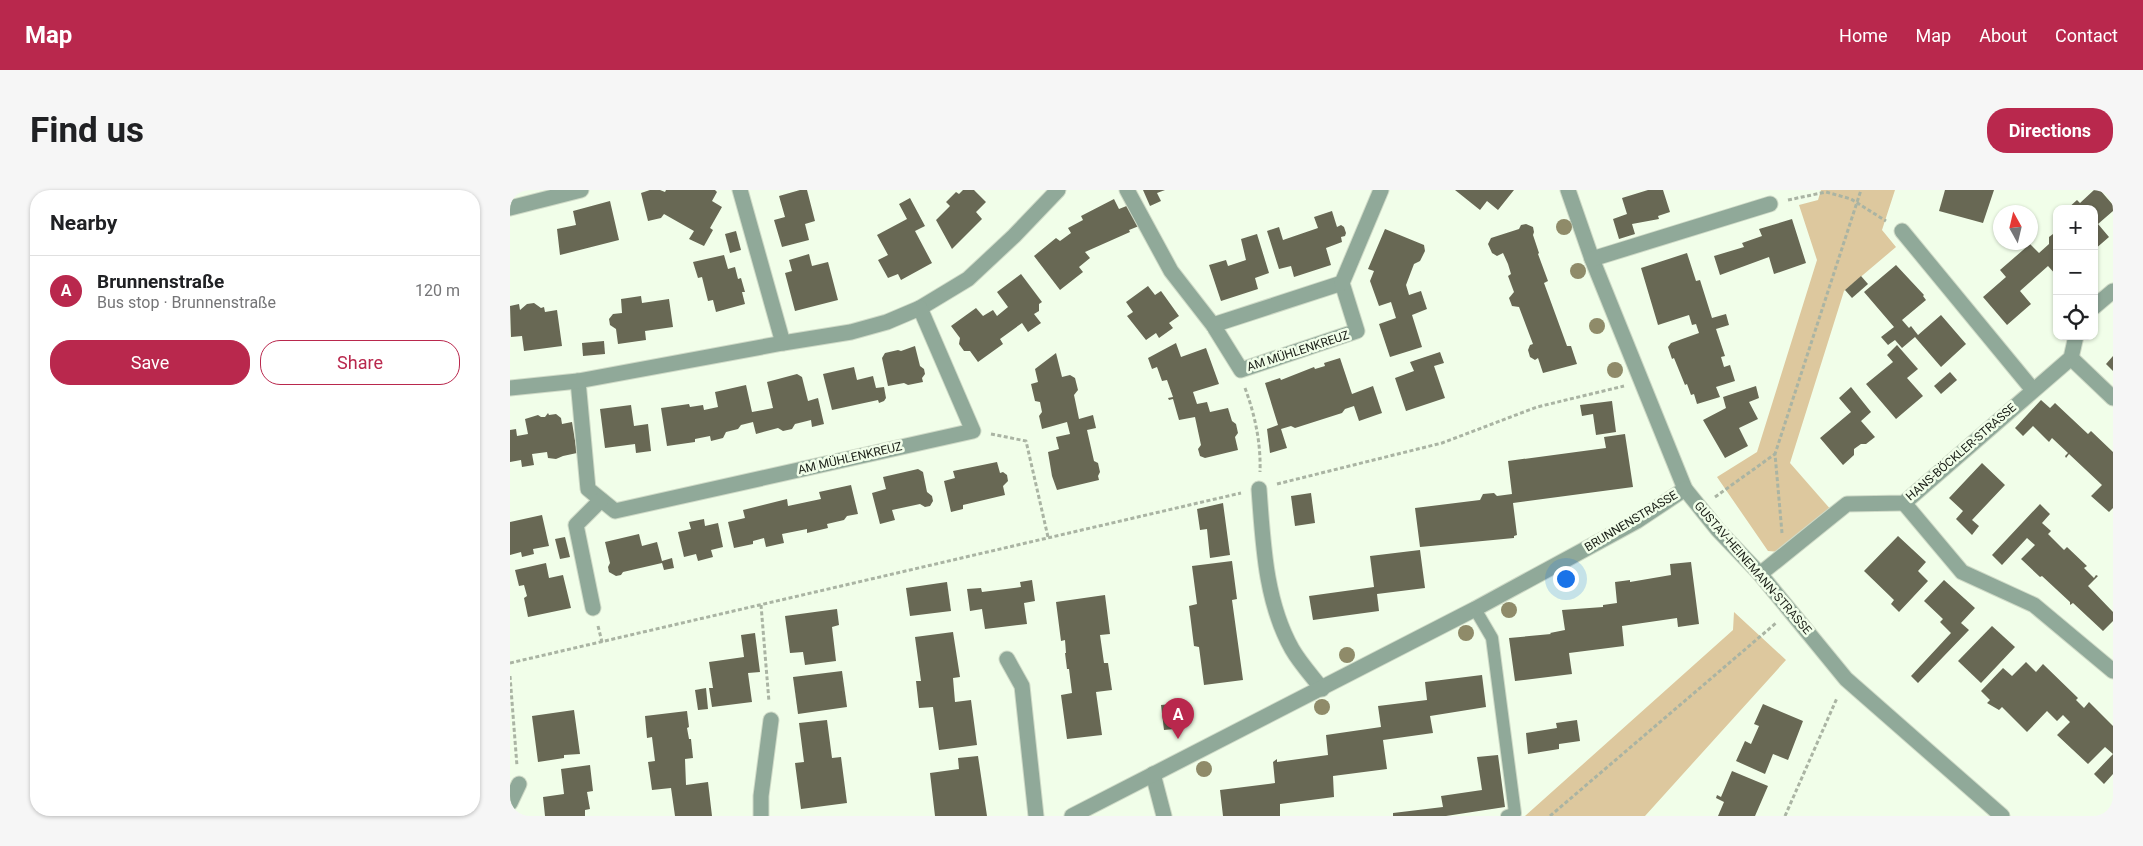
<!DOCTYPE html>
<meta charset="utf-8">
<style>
:root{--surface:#fff;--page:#f6f6f6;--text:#202124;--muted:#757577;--line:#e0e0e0;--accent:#b9284d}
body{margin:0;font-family:Roboto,sans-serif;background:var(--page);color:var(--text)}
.controls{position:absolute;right:15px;top:15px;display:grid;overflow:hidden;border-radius:10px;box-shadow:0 1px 4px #0004}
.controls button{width:45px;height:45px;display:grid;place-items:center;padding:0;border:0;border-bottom:1px solid var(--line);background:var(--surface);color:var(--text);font:25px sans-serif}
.compass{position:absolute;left:1483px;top:15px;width:45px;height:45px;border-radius:50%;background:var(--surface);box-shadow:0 1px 4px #0004;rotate:352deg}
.you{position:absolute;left:1055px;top:388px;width:18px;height:18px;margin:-12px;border:4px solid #fff;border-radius:50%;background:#1a73e8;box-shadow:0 0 0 8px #1a73e833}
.badge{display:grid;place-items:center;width:32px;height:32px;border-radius:50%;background:var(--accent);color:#fff;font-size:16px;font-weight:700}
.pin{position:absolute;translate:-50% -41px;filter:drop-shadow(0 1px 2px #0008)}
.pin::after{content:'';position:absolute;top:26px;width:18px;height:15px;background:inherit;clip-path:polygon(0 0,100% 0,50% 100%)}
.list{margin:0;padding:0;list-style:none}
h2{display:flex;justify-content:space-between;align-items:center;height:65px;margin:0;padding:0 20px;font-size:21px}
h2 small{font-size:16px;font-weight:400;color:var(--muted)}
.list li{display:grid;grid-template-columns:32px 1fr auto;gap:15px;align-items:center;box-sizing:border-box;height:70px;padding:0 20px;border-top:1px solid var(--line)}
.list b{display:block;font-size:19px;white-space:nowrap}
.list p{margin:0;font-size:16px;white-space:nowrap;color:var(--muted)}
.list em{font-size:16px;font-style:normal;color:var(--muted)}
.actions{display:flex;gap:10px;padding:15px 20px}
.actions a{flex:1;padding:11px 0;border:1px solid var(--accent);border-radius:20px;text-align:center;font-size:18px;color:var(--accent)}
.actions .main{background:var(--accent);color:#fff}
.icon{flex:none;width:28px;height:28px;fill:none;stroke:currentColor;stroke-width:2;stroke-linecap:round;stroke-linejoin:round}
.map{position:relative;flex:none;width:1603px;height:626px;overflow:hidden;border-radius:20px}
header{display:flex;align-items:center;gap:30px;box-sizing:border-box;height:70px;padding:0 25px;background:var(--accent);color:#fff}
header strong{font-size:24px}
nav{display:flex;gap:28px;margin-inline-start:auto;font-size:18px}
.intro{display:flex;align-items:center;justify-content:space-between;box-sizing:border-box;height:120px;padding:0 30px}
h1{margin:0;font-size:35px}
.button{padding:12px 22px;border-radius:20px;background:var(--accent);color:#fff;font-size:18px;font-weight:700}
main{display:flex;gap:30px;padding:0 30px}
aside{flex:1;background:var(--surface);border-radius:20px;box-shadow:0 1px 4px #0004}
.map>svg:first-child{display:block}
</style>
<header>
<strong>Map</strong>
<nav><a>Home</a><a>Map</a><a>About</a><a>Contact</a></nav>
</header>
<div class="intro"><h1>Find us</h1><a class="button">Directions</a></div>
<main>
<aside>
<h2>Nearby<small></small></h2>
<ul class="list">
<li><span class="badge">A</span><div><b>Brunnenstraße</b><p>Bus stop · Brunnenstraße</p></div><em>120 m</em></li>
</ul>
<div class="actions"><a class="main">Save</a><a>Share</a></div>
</aside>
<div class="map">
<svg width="1603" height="626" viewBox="0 0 1603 626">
<rect width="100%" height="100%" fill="#f1fee9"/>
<!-- green -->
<g fill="#ddc89e">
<path d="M1311,0h74l-13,40 14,17 -52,44 -54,172 42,48 -52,41 -12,-1 -51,-74 40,-25 60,-192 -18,-55 19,-5z"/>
<path d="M1224,422l52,48 -141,156h-120l208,-186z"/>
</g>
<!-- building -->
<g fill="#686854">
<path d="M140,0h10l5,2 1,-2h49l2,2 -5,9 10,6 -12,21 3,2 -9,16 -15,-7 5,-8 -30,-17 -3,4 -13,3 -7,-28z"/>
<path d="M290,0h7l8,31 -10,3 4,16 -27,7 -8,-27 11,-3 -6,-21z"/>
<path d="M453,0h11l12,12 -10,10 6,7 -30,30 -16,-29 14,-14 -4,-4 10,-10 3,2z"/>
<path d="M633,0h22l-8,3 4,8 -11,5z"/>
<path d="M945,0h59l-16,20 -11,-9 -7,9z"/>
<path d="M1138,0h15l7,22 -12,4 1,3 -27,5 3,10 -16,5 -6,-20 14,-5 -5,-16z"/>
<path d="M1435,0h49l-11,33 -44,-12z"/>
<path d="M1584,0h6l13,15v6l-15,13 11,13 -15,13v-41h-27l10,-9 3,3z"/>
<path d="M400,8l15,28 -10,5 17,32 -31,17 -3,-6 -10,4 -10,-18 10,-5 -11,-20 30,-16 -8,-15z"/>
<path d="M604,9l5,10 10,-4 10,21 -10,4 1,2 -45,20 5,6 -11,9 4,5 -23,18 -26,-34 22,-18 4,3 11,-8 -3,-5 15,-8 -2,-4z"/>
<path d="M100,11l9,39 -59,15 -3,-26 19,-4 -3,-14z"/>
<path d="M822,21l5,16 4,-2 3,2 2,6 -1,3 -4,1 1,5 -16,6 5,17 -37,12 -3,-11 -12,3 -12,-38 12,-4 4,13 35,-12 -4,-11z"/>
<path d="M1282,29l14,44 -32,11 -5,-17 -49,18 -6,-19 30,-9 -2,-4 20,-7 -3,-7z"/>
<path d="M1016,34l7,3 1,5 -1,3 6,18 -1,1 10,27 -4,2 23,63h4l6,18 -34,9 -5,-15 -3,2 -5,-3 -2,-7 2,-5 3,-1 -14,-37 -7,-1 -3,-8 5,-6 -6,-16 3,-2 -3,-10 -5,-11 -6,3 -5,-3 -4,-9 3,-6 28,-9 2,-4z"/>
<path d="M875,39l39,16 1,6 -5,10 -6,3 -8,21 3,10 12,-4 6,18 -15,6 10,32 -32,10 -11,-33 17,-6 -5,-16 -12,4 -9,-25 4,-10 -6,-2z"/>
<path d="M226,41l5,19 -11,3 -5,-19z"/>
<path d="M1547,41v45l-9,-10 -28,25 11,13 -24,21 -24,-28 23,-20 -6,-7 30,-26 9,9 10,-9v-7z"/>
<path d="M747,44l12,39 -14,5 3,11 -37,12 -12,-36 17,-5 2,6 18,-6 -5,-21z"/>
<path d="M1177,63l9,28 4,-1 12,38 14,-4 3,11 -13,4 9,27 -4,1 3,10 6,-2 5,16 -19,6 4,10 -23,7 -3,-10 -3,1 -4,-11 -2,1 -11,-27 -2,1 -4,-12 3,-4 28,-10 -3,-9 -4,1 -3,-10 -31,10 -17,-57z"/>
<path d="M299,64l3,12 16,-4 10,38 -43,11 -10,-38 7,-2 -3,-11z"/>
<path d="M214,65l4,14 7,-2 3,12 3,-1 4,14h-3l3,12 -29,8 -3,-12 -5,1 -6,-24 -4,1 -5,-16z"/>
<path d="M1386,75l28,30 -1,1 3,4 -24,20 7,8 2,-2 7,9 23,-20 25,29 -25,23 -26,-30 -13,11 -7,-8 -7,5 -7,-8 13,-10 -30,-35z"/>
<path d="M511,84l21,28 -3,2v7l-5,3 7,9 -13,9 -6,-9 -22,16 3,5 -25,18 -8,-11h-6l-5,-7 1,-6 -9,-12 25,-18 7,8 10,-6 4,6 11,-9 -11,-15z"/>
<path d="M1351,86l7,8 -16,14 -7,-8z"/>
<path d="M638,96l7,9 6,-4 18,25 -10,7 4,5 -14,10 -3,-5 -10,7 -19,-24 6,-4 -7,-10z"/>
<path d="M131,106l1,7 27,-4 4,28 -28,4 1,9 -28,4 -2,-15 -6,-4 -1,-6 4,-5 9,-1 -1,-14z"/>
<path d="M24,113l7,5 3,-1 1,5 12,-2 5,36 -38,5 -2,-15 -11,1 -1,-31 9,-2 1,6 7,-6z"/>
<path d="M94,151l1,13 -22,2 -1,-13z"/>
<path d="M666,153l5,14 25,-9 13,36 -26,8 4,12 10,-2 3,10 18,-4 4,13 4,3 2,9 -3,4 3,13 -33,8 -5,-2 -2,-7 3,-4 -6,-28 -16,3 -6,-21 -4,1 -1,-2 5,-1 -6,-17 -5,1 -5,-14 -5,2 -4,-11z"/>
<path d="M1387,155l21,24 -11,9 16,18 -27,23 -30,-35 27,-22 -6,-7z"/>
<path d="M405,156l5,20 4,3 1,5 -3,4 1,4 -15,3 -4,-2 -16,3 -6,-28 3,-5 13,-3 3,1z"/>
<path d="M930,162l4,11 -10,3 11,32 -39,13 -11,-33 19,-7 -4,-9z"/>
<path d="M546,163l6,24 8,-2 5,3 3,12 -4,5 5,24 14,-4 3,13 -9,2 7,31 4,2 2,9 -2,4 1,4 -42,10 -5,-14 -4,-24 11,-3 -3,-12 14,-3 -3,-12 -25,7 -3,-13 3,-4 -2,-10 -5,-1 -4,-17 7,-2 -3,-13z"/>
<path d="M1603,166v15l-7,-7z"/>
<path d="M830,168l12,36 21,-8 9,27 -23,8 -5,-15 -9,3 -3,4 -47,15 -4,-2 -10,3 6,19 -17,5 -3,-24 11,-4 -13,-42 15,-5 1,2 33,-13 1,2 10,-3 -1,-3z"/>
<path d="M344,177l3,13 16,-4 3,12 8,-1 2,11 -2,3 -5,2 -1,-3 -46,10 -9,-36z"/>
<path d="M1440,182l7,8 -16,14 -7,-8z"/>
<path d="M287,184l5,3 6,24 10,-3 6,26 -12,3 -1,-7 -16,4 -3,5 -9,2 -5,-3 -22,6 -3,-12 -12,3 -3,4 -12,3 -3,6 -12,3 -1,-5 -15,3v3l-28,4 -6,-38 28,-4 1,3 13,-2 1,5 14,-3 -3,-15 31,-7 6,27 11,-2 10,-2 -6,-26z"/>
<path d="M1246,196l3,12 -10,4 9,17 -19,9 9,18 -23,12 -22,-38 23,-12 -3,-11z"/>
<path d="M1341,197l20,25 -10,9 14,16 -9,7h-5l-7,5v6l-11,10 -23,-27 31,-26 -12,-14z"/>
<path d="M1531,210l9,8 5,-5 33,31 3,-3 22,21v56l-4,4 -18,-16 11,-11 -33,-31 -3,4 -1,-2 3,-3 -16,-15 -3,4 -16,-16 -10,10 -8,-8z"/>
<path d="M1102,211l4,31 -20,3 -3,-21 -11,2 -2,-11z"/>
<path d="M121,215l3,21 14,-2 3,27 -15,2 -1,-9 -30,4 -5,-39z"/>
<path d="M38,223l1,2 7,-1 5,4 1,6 10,-2 5,31 -14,3 -7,3 -8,-1 -1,-6 -15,2 2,11 -12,2 -1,-7 -11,2v-32l6,-1 1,7 11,-2 -3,-15 13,-4 3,2h4z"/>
<path d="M1115,244l8,53 -120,16 4,32 -3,1v2l-94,9 -5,-39 65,-8 3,-6 11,-1 3,3 15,-2 -4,-33 98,-13 -2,-11z"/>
<path d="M487,272l3,11 3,-1 4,3 1,6 -5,5 2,9 -42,10v4l-12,3 -7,-31 11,-3 -2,-7z"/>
<path d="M1472,273l23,22 -33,35 7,6 -7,9 -16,-16 7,-8 -14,-13z"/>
<path d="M408,279l5,3 4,20 5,4 1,5 -3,5 -5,1 -5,-3 -28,6 3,10 -15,4 -8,-31 14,-4 -3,-12z"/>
<path d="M341,295l7,29 -11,2 -3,4 -17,4 1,4 -21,5v-4l-25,5 2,9 -18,4 -2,-9 -11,3v3l-19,4 -6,-26 17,-4 -2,-8 44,-11 1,7 33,-7 -2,-7z"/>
<path d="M801,303l4,30 -20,3 -4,-30z"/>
<path d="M713,313l7,52 -20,3 -3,-29 -7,1 -3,-21z"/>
<path d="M1530,314l10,10 -8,9 9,8 -3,3 16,16 3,-3 20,19 -3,2 10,10 2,-3 2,1 -10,10 25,26v9l-10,10 -30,-28 -3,2v-3l-28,-26 -2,1 -19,-18 14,-14 -8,-7 -25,27 -10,-10z"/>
<path d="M32,325l7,31 -16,3 1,5 -12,3 -1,-5 -11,3v-33z"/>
<path d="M194,329l1,7 13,-3 5,24 -12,3 2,7 -15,4 -2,-7 -12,3 -6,-25 13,-3 -2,-7z"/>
<path d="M129,344l3,12 15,-4 5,19 10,-3 2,10 -10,2 -2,-7 -39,9 -2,3 -5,1 -7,-4 -1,-5 2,-4 -5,-21z"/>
<path d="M1388,346l28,26 -8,9 10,10 -29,31 -8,-8 3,-4 -30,-29z"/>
<path d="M55,347l5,20 -10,2 -5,-20z"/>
<path d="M910,360l5,38 -48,6 2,17 -66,9 -4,-24 65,-9 -4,-31z"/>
<path d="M722,371l5,38 -5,1 11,80 -39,5 -5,-38 -5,-1 -5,-40 8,-2 -5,-38z"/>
<path d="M1181,372l8,62 -21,3 -1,-9 -55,8 2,20 -55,7 3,21 -57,7 -6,-43 42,-4 -1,-1 15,-3 -3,-20 41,-3v-2l14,-2 -2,-21 15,-2v2l41,-7 -1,-11z"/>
<path d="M36,373l3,15 14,-3 8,33 -43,9 -4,-19 3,-2 -3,-11 -5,1 -4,-16z"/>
<path d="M522,390l3,21 -11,2 3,21 -42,5 -3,-20 -12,2 -3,-22 14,-1 1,4 39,-5 -1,-5z"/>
<path d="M1434,390l31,28 -14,15 8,7 -51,53 -7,-7 40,-43 -11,-11 3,-3 -19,-18z"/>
<path d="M437,392l4,29 -41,5 -4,-28z"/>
<path d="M595,405l5,39 -10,1 4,28h4l4,27 -16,2 6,43 -35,4 -6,-44 11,-2 -3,-24h-2l-2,-16h1l-1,-13 -4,1 -5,-39z"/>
<path d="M327,419l2,16 -7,2 4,34 -31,4 -2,-13 -13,1 -5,-37z"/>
<path d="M1482,436l23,21 -34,36 -23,-22z"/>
<path d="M443,442l7,45 -7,1 2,24 16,-2 6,45 -38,5 -6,-43 -14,1 -3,-27h5l-6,-44z"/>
<path d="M245,443l5,39 -12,1 4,29 -40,5 -3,-19h4l-4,-26 35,-5 -3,-22z"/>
<path d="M1516,472l10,10 7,-8 35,34 -2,2 8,8 5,-6 24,24v48l-9,10 -10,-10 19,-20 -8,-7 -17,17 -31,-29 13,-13 -7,-7 -6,6 -10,-10 -20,21 -25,-25 -3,3 -12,-7 3,-3 -9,-9 22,-23 9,8z"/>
<path d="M332,481l5,36 -49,7 -5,-37z"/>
<path d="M972,485l4,32 -56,9 3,17 -50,7 4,29 -54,7 1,21 -54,7v12h-57l-3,-26 55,-7 -2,-21 4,-3v3l51,-7 -2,-20 55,-8 -3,-21 49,-6 -2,-18z"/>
<path d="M196,498l2,21 -10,1 -3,-20z"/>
<path d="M672,513l3,25 -21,2 -3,-25z"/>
<path d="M1253,514l40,17 -15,39 -15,-6 -8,20 -29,-13 9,-20 6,3 8,-18 -5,-2z"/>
<path d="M64,520l6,44 -16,1v3l-26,4 -6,-46z"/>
<path d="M177,521l2,16 -2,1 2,11h2l2,19 -8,1 1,26 22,-3 4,34h-37l-4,-28 -19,2 -4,-28 7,-1 -3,-24 -5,1 -2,-22z"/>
<path d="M317,530l5,38 9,-1 6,46 -46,6 -6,-46 9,-1 -5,-39z"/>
<path d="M1067,530l3,21 -21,3v5l-31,5 -2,-21 31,-5 -1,-5z"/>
<path d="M988,565l7,52 -59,9h-53v-3l50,-6 -2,-11 41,-6 -5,-33z"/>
<path d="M468,566l9,60h-52l-5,-43 29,-4 -1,-11z"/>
<path d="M80,575l3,26 -6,1 3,17 -5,1v6h-40l-2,-19 21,-3 -3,-25z"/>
<path d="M1222,581l36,15 -13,30h-37l6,-14 -8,-4 1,-3 4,2z"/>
</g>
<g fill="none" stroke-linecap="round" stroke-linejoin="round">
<defs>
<path id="lane" d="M965,419l17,29 23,175 -8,3"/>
<g id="street">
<path d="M617,0l44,81 42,54 28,45 116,-39 -15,-48 -129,42"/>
<path d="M1058,0l24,69 93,230 33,41 42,44 86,105 156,137"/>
<path d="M0,18l71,-18"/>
<path d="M1392,41l131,159"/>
<path d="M1082,69l178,-55"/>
<path d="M832,93l39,-93"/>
<path d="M1584,117l19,-16"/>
<path d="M410,118l48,-29 46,-43 44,-46"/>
<path d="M1561,168l42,40"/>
<path d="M68,191l10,108 27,22 358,-80 -53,-123 -33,14 -36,10 -68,11 -43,-153"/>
<path d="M0,198l68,-7 205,-38"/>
<path d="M749,299c4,53 6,112 33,160 8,14 20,27 30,40"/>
<path d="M1394,313l58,69 72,33 79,66"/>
<path d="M1250,384l87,-70 57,-1 167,-145 5,-22"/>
<path d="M83,418l-17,-83 25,-25"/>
<path d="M497,469l15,27 14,130"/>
<path d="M643,584l11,42"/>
<path d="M0,613l9,-19"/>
<path d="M251,626v-20l10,-76"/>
<path d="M562,626l403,-207 162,-88 48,-32"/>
</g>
</defs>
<!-- lane casing -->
<use href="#lane" stroke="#cfdac7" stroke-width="14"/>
<!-- street casing -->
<use href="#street" stroke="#cfdac7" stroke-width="17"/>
<!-- path -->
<g stroke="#aab4a3" stroke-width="3" stroke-dasharray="4 2.5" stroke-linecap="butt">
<path d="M1278,10l38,-8 25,7 35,22"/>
<path d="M735,198c10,27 16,55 15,84"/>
<path d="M481,244l35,7 22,96"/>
<path d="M767,294l165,-41 95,-36 87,-21"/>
<path d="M1205,307l60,-43"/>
<path d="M1272,343l-7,-79 86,-264"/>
<path d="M251,415l8,97"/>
<path d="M88,436l4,16"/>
<path d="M0,473l731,-170"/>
<path d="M0,486l7,90"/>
<path d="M1040,626l226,-193"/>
<path d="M1275,626l52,-118"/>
</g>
<!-- lane -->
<use href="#lane" stroke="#90a999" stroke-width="12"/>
<!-- street -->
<use href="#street" stroke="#90a999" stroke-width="15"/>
</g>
<!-- trees -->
<g fill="#8f8b69">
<circle cx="1054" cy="37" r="8"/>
<circle cx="1068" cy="81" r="8"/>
<circle cx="1087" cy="136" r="8"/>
<circle cx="1105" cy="180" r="8"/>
<circle cx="999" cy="420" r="8"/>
<circle cx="956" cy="443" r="8"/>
<circle cx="837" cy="465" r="8"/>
<circle cx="812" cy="517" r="8"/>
<circle cx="694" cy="579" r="8"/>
</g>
<g text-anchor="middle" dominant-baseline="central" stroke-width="5" stroke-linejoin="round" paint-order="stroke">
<!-- street labels -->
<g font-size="12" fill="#1a1f17" stroke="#f1fee9">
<text transform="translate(788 161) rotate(-18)">AM MÜHLENKREUZ</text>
<text transform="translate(1451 262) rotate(-41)">HANS-BÖCKLER-STRASSE</text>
<text transform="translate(340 268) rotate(-13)">AM MÜHLENKREUZ</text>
<text transform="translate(1121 331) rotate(-31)">BRUNNENSTRASSE</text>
<text transform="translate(1243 378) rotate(49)">GUSTAV-HEINEMANN-STRASSE</text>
</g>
</g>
</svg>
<div class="controls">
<button>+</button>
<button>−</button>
<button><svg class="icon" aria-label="locate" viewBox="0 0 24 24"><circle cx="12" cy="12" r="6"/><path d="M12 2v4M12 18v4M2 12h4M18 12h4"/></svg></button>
</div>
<svg class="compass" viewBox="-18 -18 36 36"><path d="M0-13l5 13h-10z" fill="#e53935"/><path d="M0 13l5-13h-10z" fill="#757577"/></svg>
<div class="you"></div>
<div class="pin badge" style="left:668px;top:549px">A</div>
</div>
</main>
